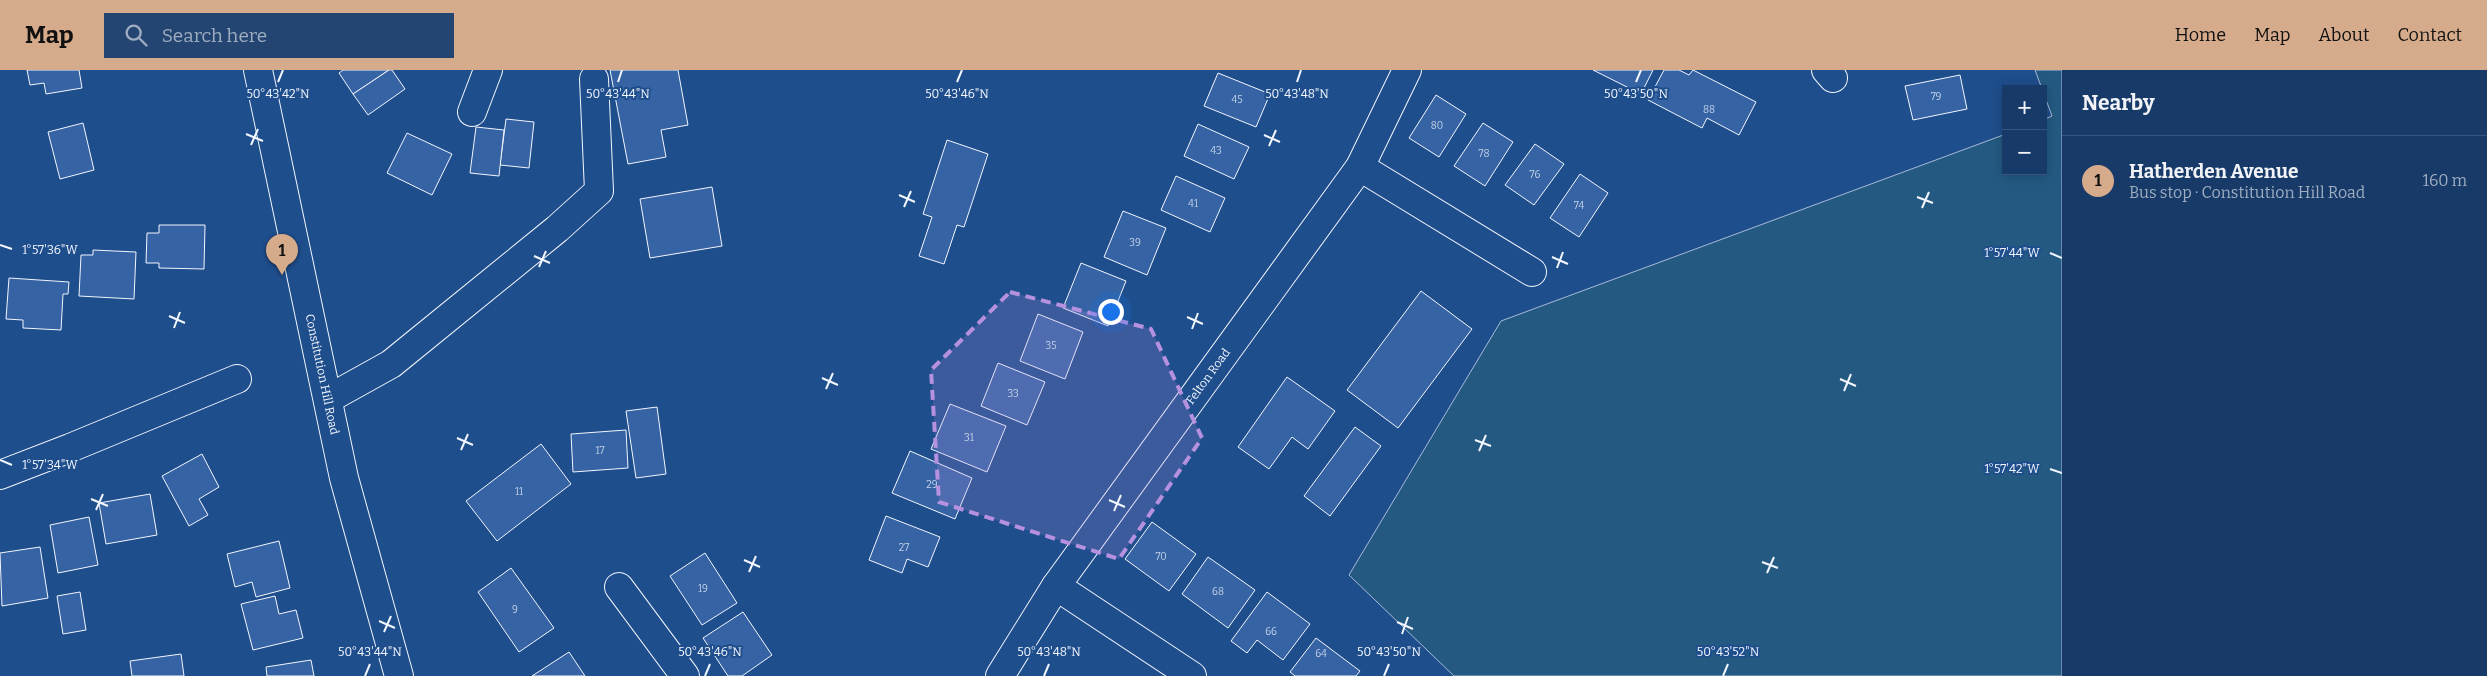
<!DOCTYPE html>
<meta charset="utf-8">
<style>
:root{--surface:#173a69;--page:#244571;--text:#f1f3f6;--muted:#9eadc0;--line:#36547d;--accent:#d6ab8b}
body{margin:0;font-family:Bitter,serif;background:var(--page);color:var(--text)}
.controls{position:absolute;right:15px;top:15px;display:grid;overflow:hidden;border-radius:0px;box-shadow:0 2px 12px #0003}
.controls button{width:45px;height:45px;display:grid;place-items:center;padding:0;border:0;border-bottom:1px solid var(--line);background:var(--surface);color:var(--text);font:25px sans-serif}
.you{position:absolute;left:1110px;top:241px;width:18px;height:18px;margin:-12px;border:4px solid #fff;border-radius:50%;background:#1a73e8;box-shadow:0 0 0 8px #1a73e833}
.badge{display:grid;place-items:center;width:32px;height:32px;border-radius:50%;background:var(--accent);color:#111;font-size:16px;font-weight:700}
.pin{position:absolute;translate:-50% -41px;filter:drop-shadow(0 1px 2px #0008)}
.pin::after{content:'';position:absolute;top:26px;width:18px;height:15px;background:inherit;clip-path:polygon(0 0,100% 0,50% 100%)}
.list{margin:0;padding:0;list-style:none}
h2{display:flex;justify-content:space-between;align-items:center;height:65px;margin:0;padding:0 20px;font-size:21px}
h2 small{font-size:16px;font-weight:400;color:var(--muted)}
.list li{display:grid;grid-template-columns:32px 1fr auto;gap:15px;align-items:center;box-sizing:border-box;height:90px;padding:0 20px;border-top:1px solid var(--line)}
.list b{display:block;font-size:19px;white-space:nowrap}
.list p{margin:0;font-size:16px;white-space:nowrap;color:var(--muted)}
.list em{font-size:16px;font-style:normal;color:var(--muted)}
.icon{flex:none;width:28px;height:28px;fill:none;stroke:currentColor;stroke-width:2;stroke-linecap:round;stroke-linejoin:round}
.map{position:relative;flex:none;width:2062px;height:606px;overflow:hidden}
header{display:flex;align-items:center;gap:30px;box-sizing:border-box;height:70px;padding:0 25px;background:var(--accent);color:#111}
header strong{font-size:24px}
nav{display:flex;gap:28px;margin-inline-start:auto;font-size:18px}
.search{width:350px;height:45px;background:var(--page);display:flex;align-items:center;gap:12px;box-sizing:border-box;padding:0 18px;border-radius:0px;color:var(--muted);font-size:19px}
main{display:flex}
aside{flex:1;background:var(--surface)}
.map>svg:first-child{display:block}
</style>
<header>
<strong>Map</strong>
<div class="search"><svg class="icon" aria-label="search" viewBox="0 0 24 24"><circle cx="10" cy="10" r="6"/><path d="M15 15l6 6"/></svg>Search here</div>
<nav><a>Home</a><a>Map</a><a>About</a><a>Contact</a></nav>
</header>
<main>
<div class="map">
<svg width="2062" height="606" viewBox="0 0 2062 606">
<rect width="100%" height="100%" fill="#1f4e8c"/>
<!-- green -->
<path fill="#245a82" stroke="#a8bbd7" d="M2035,0h27v606h-608l-105,-101 152,-254 505,-187v37h37v-51l9,-4z"/>
<!-- building -->
<g fill="#3563a3" stroke="#f2f6ff">
<path d="M27,0h52l3,18 -36,6 -2,-11 -14,2z"/>
<path d="M343,0h46l-36,24 -14,-21z"/>
<path d="M389,0h3l13,19 -37,26 -15,-21z"/>
<path d="M610,0h68l10,55 -27,5 5,27 -38,7z"/>
<path d="M1593,0h60l-12,24z"/>
<path d="M1664,0h15l10,5 4,-5 63,32 -17,33 -32,-17 -5,10 -54,-28z"/>
<path d="M1218,3l52,21 -14,33 -52,-21z"/>
<path d="M1960,5l7,34 -54,11 -8,-34z"/>
<path d="M1436,25l30,19 -27,43 -30,-19z"/>
<path d="M506,49l28,3 -5,46 -29,-3z"/>
<path d="M83,53l11,47 -34,9 -12,-47z"/>
<path d="M1483,53l30,19 -28,44 -31,-20z"/>
<path d="M1198,54l51,23 -15,32 -50,-23z"/>
<path d="M476,57l28,3 -5,46 -29,-3z"/>
<path d="M407,63l45,21 -20,41 -45,-22z"/>
<path d="M947,70l41,14 -24,73 -7,-2 -13,39 -25,-8 13,-39 -9,-3z"/>
<path d="M1535,74l29,20 -30,41 -29,-20z"/>
<path d="M1580,104l28,19 -29,44 -29,-19z"/>
<path d="M1176,106l49,22 -15,34 -49,-22z"/>
<path d="M712,117l10,59 -72,12 -10,-59z"/>
<path d="M1123,141l43,17 -19,47 -43,-18z"/>
<path d="M159,155h46l-1,44 -45,-1v-5h-13l1,-30h12z"/>
<path d="M93,180l43,2 -2,47 -55,-3 2,-41h12z"/>
<path d="M1081,193l45,18 -18,45 -45,-18z"/>
<path d="M9,208l60,4 -1,12h-5l-2,36 -38,-2v-8l-17,-1z"/>
<path d="M1421,221l51,38 -74,99 -51,-38z"/>
<path d="M1038,244l45,18 -18,47 -45,-18z"/>
<path d="M998,293l47,19 -18,43 -46,-19z"/>
<path d="M1287,307l48,34 -27,38 -16,-12 -23,32 -31,-22z"/>
<path d="M950,334l56,22 -19,46 -56,-23z"/>
<path d="M657,337l9,67 -30,4 -10,-67z"/>
<path d="M1355,357l26,19 -51,70 -26,-20z"/>
<path d="M626,360l2,38 -55,4 -2,-38z"/>
<path d="M541,374l30,40 -74,57 -31,-40z"/>
<path d="M910,381l62,27 -17,41 -63,-26z"/>
<path d="M202,384l17,33 -20,12 9,16 -19,11 -27,-50z"/>
<path d="M150,424l7,41 -51,9 -7,-41z"/>
<path d="M886,446l54,21 -12,30 -21,-8 -5,14 -33,-13z"/>
<path d="M89,447l9,48 -40,8 -8,-48z"/>
<path d="M1152,452l44,32 -27,37 -44,-32z"/>
<path d="M279,471l11,47 -34,9 -4,-15 -17,5 -8,-33z"/>
<path d="M40,477l8,51 -46,8 -2,-53z"/>
<path d="M705,483l32,50 -35,22 -32,-49z"/>
<path d="M1208,487l47,33 -27,38 -46,-34z"/>
<path d="M511,498l43,60 -35,24 -41,-60z"/>
<path d="M80,522l6,38 -23,4 -6,-38z"/>
<path d="M1267,522l43,32 -27,36 -26,-20 -10,13 -16,-12z"/>
<path d="M275,526l4,18 17,-4 7,28 -50,12 -12,-46z"/>
<path d="M743,542l29,43 -30,21h-14l-25,-38z"/>
<path d="M1316,568l44,33 -4,5h-61l-5,-4z"/>
<path d="M569,582l16,24h-53z"/>
<path d="M181,584l3,22h-52l-2,-15z"/>
<path d="M311,590l3,16h-47l-1,-9z"/>
</g>
<g fill="none" stroke-linecap="round" stroke-linejoin="round">
<defs>
<g id="minor">
<path id="s1" d="M258,0l86,408 55,198"/>
<path d="M1826,0l7,8"/>
<path d="M472,42l16,-42"/>
<path d="M1360,97l172,105"/>
<path d="M328,329l63,-35 166,-135 42,-38 -5,-112"/>
<path d="M0,405l70,-27 167,-69"/>
<path d="M1056,516l136,90"/>
<path d="M619,517l66,89"/>
<path id="s2" d="M1000,606l56,-90 304,-419 47,-97"/>
</g>
</defs>
<!-- minor casing -->
<use href="#minor" stroke="#f2f6ff" stroke-width="30"/>
<!-- minor -->
<use href="#minor" stroke="#1f4e8c" stroke-width="28"/>
</g>
<!-- marked area -->
<path fill="#b691df" fill-opacity="0.2" stroke="#b691df" stroke-width="4" stroke-dasharray="10 6" stroke-linejoin="round" d="M1010,222l141,37 51,109 -83,121 -180,-57 -8,-132z"/>
<!-- ticks -->
<path fill="none" stroke="#f2f6ff" stroke-width="2" d="M278,12l5,-12M618,12l4,-12M957,12l5,-12M1297,12l4,-12M1636,12l5,-12M246,64l17,7M1264,65l16,7M251,75l7,-16M1269,76l7,-16M899,125l16,7M1917,127l16,6M904,137l7,-16M1922,138l7,-16M0,175l12,4M2050,183l12,5M534,186l16,7M1552,187l16,7M539,197l7,-16M1557,198l6,-16M169,246l16,7M1187,247l16,7M174,258l6,-16M1192,259l6,-16M822,308l16,7M1840,309l16,7M826,319l7,-16M1844,321l7,-17M457,368l16,7M1475,370l16,6M461,380l7,-16M1479,381l7,-16M0,390l12,5M2050,399l12,4M91,429l17,7M1109,430l16,7M96,440l7,-16M1114,441l7,-16M744,490l16,7M1762,492l16,6M749,502l7,-16M1767,503l7,-16M379,551l16,7M1397,552l16,7M384,562l7,-16M1402,564l6,-17M365,606l5,-12M705,606l5,-12M1044,606l5,-12M1384,606l5,-12M1723,606l5,-12"/>
<g text-anchor="middle" dominant-baseline="central" stroke-width="4" stroke-linejoin="round" paint-order="stroke">
<!-- number labels -->
<g font-size="10" fill="#c3d1e8">
<text x="1936" y="27">79</text>
<text x="1237" y="30">45</text>
<text x="1709" y="40">88</text>
<text x="1437" y="56">80</text>
<text x="1216" y="81">43</text>
<text x="1484" y="84">78</text>
<text x="1535" y="105">76</text>
<text x="1193" y="134">41</text>
<text x="1579" y="136">74</text>
<text x="1135" y="173">39</text>
<text x="1051" y="276">35</text>
<text x="1013" y="324">33</text>
<text x="969" y="368">31</text>
<text x="600" y="381">17</text>
<text x="932" y="415">29</text>
<text x="519" y="422">11</text>
<text x="904" y="478">27</text>
<text x="1161" y="487">70</text>
<text x="703" y="519">19</text>
<text x="1218" y="522">68</text>
<text x="515" y="540">9</text>
<text x="1271" y="562">66</text>
<text x="1321" y="584">64</text>
</g>
<!-- street labels -->
<g font-size="12" fill="#f2f6ff" stroke="#1f4e8c">
<text stroke="none"><textPath href="#s1" startOffset="311">Constitution Hill Road</textPath></text>
<text stroke="none"><textPath href="#s2" startOffset="365">Felton Road</textPath></text>
</g>
</g>
<g font-size="12" text-anchor="middle" fill="#f2f6ff" stroke="#1f4e8c" stroke-width="4" stroke-linejoin="round" paint-order="stroke">
<text x="278" y="28">50°43'42"N</text>
<text x="618" y="28">50°43'44"N</text>
<text x="957" y="28">50°43'46"N</text>
<text x="1297" y="28">50°43'48"N</text>
<text x="1636" y="28">50°43'50"N</text>
<text x="50" y="184">1°57'36"W</text>
<text x="2012" y="187">1°57'44"W</text>
<text x="50" y="399">1°57'34"W</text>
<text x="2012" y="403">1°57'42"W</text>
<text x="370" y="586">50°43'44"N</text>
<text x="710" y="586">50°43'46"N</text>
<text x="1049" y="586">50°43'48"N</text>
<text x="1389" y="586">50°43'50"N</text>
<text x="1728" y="586">50°43'52"N</text>
</g>
</svg>
<div class="controls">
<button>+</button>
<button>−</button>
</div>
<div class="you"></div>
<div class="pin badge" style="left:282px;top:205px">1</div>
</div>
<aside>
<h2>Nearby<small></small></h2>
<ul class="list">
<li><span class="badge">1</span><div><b>Hatherden Avenue</b><p>Bus stop · Constitution Hill Road</p></div><em>160 m</em></li>
</ul>
</aside>
</main>
